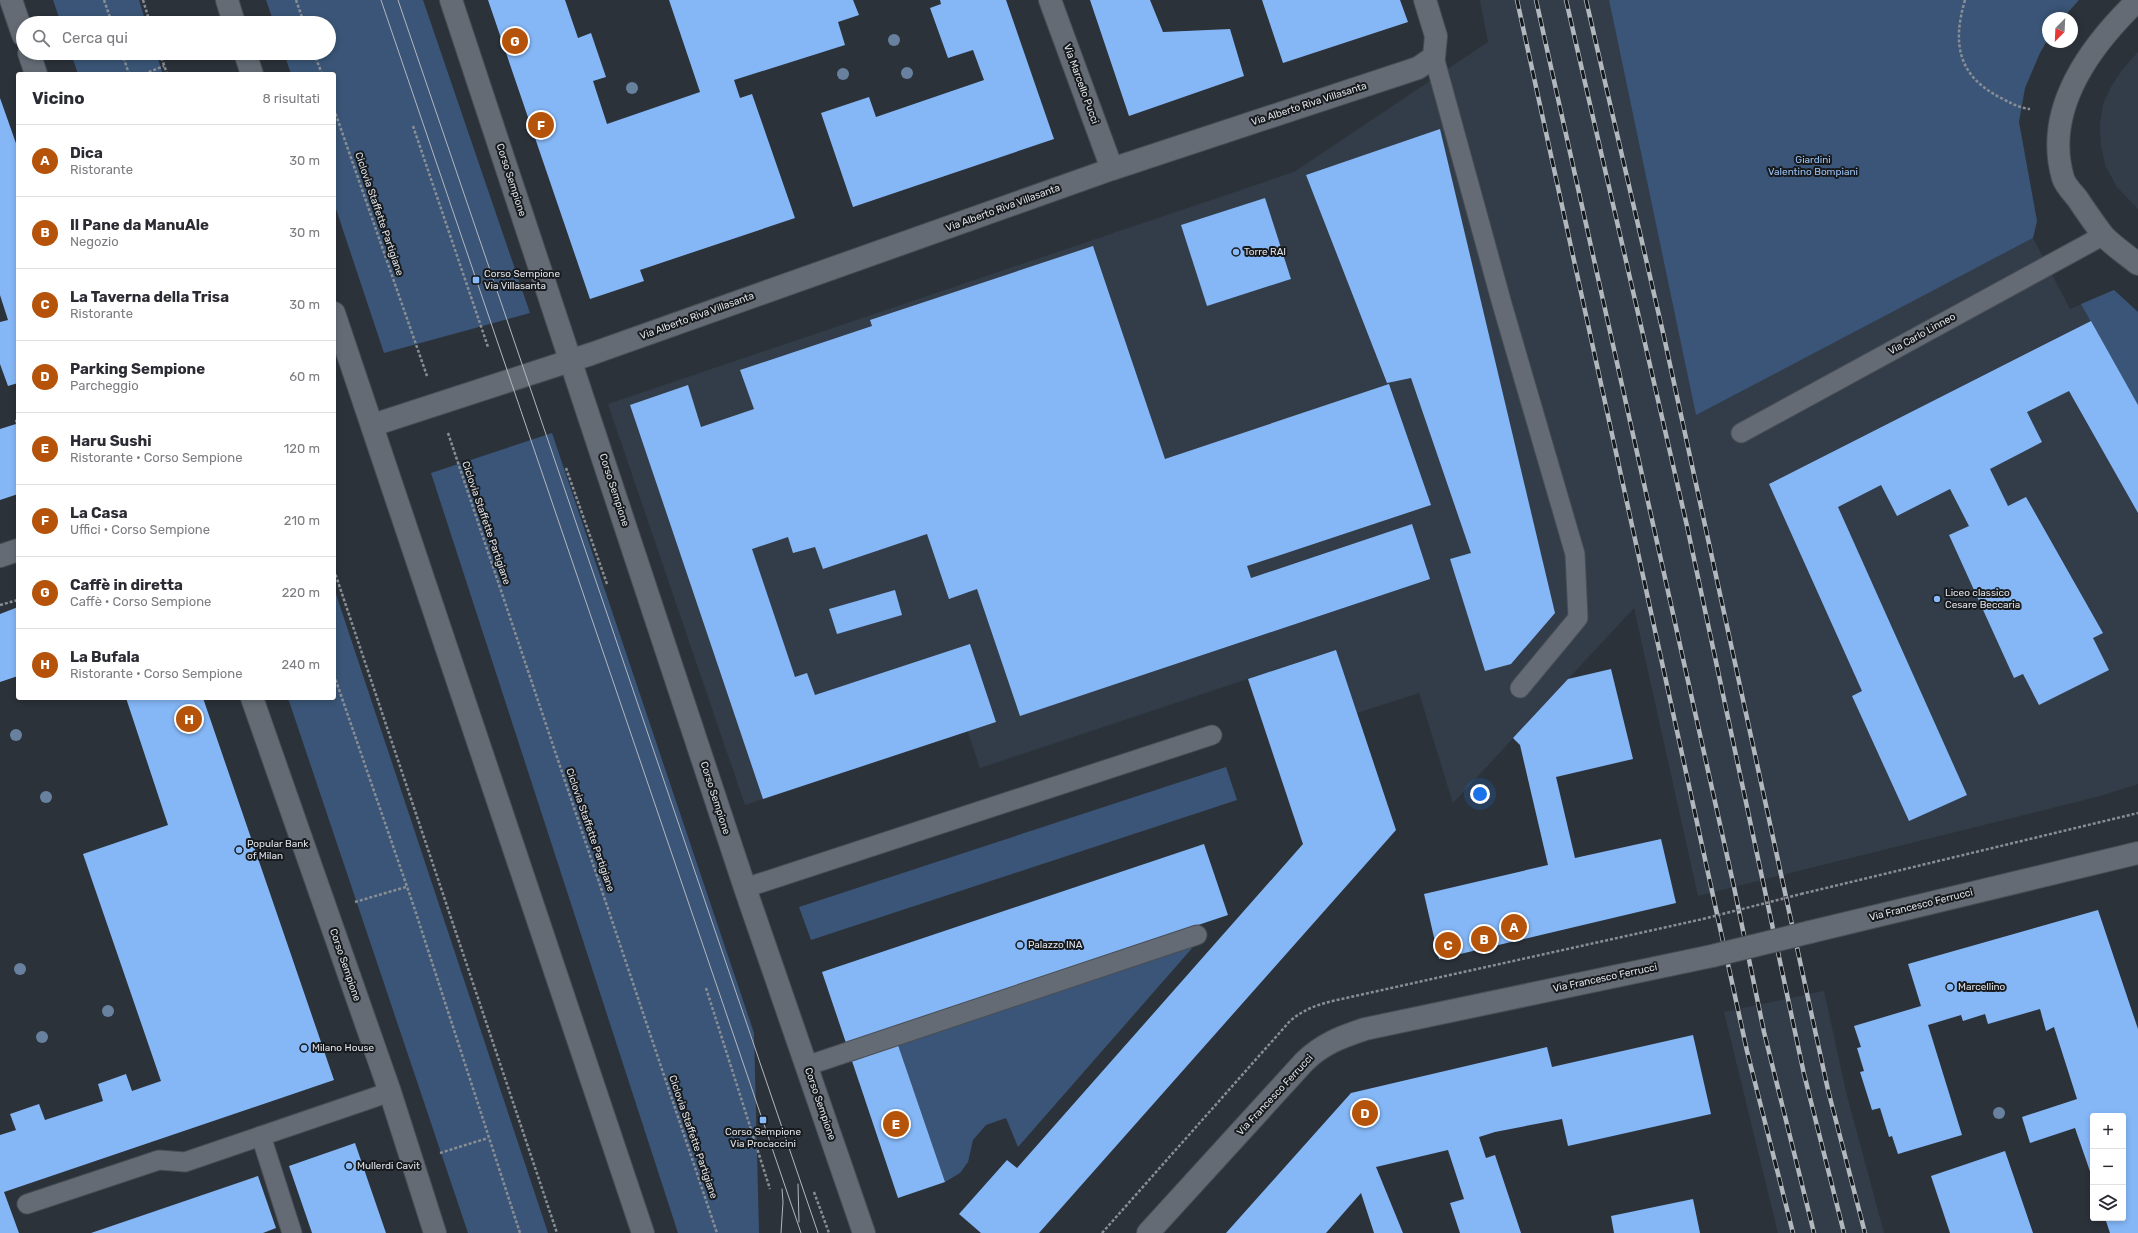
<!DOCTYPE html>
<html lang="it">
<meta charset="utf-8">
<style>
:root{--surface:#fff;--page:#f7f7f7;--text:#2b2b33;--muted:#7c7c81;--line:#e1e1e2;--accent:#b45309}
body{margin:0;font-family:Rubik,sans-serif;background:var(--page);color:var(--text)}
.controls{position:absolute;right:12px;bottom:12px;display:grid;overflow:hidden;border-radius:4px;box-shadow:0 2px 6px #0003}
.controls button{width:36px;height:36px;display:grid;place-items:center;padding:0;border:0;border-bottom:1px solid var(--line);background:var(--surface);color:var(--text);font:20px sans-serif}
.compass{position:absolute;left:2042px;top:12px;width:36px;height:36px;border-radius:50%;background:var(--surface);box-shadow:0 2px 6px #0003;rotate:204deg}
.you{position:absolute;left:1480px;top:794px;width:14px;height:14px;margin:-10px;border:3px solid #fff;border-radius:50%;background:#1a73e8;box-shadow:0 0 0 6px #1a73e833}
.badge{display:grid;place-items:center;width:26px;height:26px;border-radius:50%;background:var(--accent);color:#fff;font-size:13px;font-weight:700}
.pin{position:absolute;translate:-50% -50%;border:2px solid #fff;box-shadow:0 1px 4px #0006}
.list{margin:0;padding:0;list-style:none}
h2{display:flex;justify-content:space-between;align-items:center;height:52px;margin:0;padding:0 16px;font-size:17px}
h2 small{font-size:13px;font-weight:400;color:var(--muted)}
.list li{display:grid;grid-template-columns:26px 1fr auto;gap:12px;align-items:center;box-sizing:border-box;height:72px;padding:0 16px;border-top:1px solid var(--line)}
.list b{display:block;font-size:15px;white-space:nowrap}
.list p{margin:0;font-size:13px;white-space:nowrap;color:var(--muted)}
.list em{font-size:13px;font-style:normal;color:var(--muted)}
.icon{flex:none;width:22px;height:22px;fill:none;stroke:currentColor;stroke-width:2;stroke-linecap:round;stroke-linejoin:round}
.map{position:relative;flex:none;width:2138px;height:1233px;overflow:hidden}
.search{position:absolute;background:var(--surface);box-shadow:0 2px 6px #0003;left:16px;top:16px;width:320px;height:44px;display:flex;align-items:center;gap:10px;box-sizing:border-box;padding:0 14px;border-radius:22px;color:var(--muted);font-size:15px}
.panel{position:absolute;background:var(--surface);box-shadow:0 2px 6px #0003;left:16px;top:72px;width:320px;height:628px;border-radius:4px}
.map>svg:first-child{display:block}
</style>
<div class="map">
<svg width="2138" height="1233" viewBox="0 0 2138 1233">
<rect width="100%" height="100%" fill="#2c323a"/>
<!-- built -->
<g fill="#333d4a">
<path d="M1480,0h129l87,414 337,-176 37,71 44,-19 24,22v472l-38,12 -402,100 -64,-288 -181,195 -34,-110 -62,20 -22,-63 -355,118 -13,-39 -222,76 -137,-401 686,-232 194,-130z"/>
<path d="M2138,52v157l-21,-22 -11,-20 -5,-21 -1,-21 3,-21 8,-17 11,-17z"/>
<path d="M1824,991l22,101 38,141h-106l-54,-221z"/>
</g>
<!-- green -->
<g fill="#3a5577">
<path d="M53,0h86l7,23h-85z"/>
<path d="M266,0h157l107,313 -146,40 -50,-150v-129h-43l-7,-21h45v-30h-55z"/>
<path d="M1609,0h470l-16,18h-15v21l-8,14 -15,35 -6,34 18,99 -4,17 -337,177z"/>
<path d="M71,53h85l7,21h-85z"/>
<path d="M2114,290l24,22v93l-57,-101z"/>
<path d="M552,433l202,600 5,200h-81l-247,-760z"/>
<path d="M334,588l214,645h-80l-180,-535h46z"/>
<path d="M1226,767l11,33 -426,140 -12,-33z"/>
<path d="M1194,946l-176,201 -12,-29 -20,7 -13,15 -5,22 -8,11 -15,9 -47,-137z"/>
</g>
<!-- building -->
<g fill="#85b7f7">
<path d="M488,0h77l13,38 13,-5 15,44 -13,4 14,43 93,-32 -31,-92h184l6,15 -21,7 7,23 -111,35 6,18 12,-4 43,124 -155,52 4,11 -54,18z"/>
<path d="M940,0h66l48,139 -201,68 -32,-94 48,-16 7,20 108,-37 -11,-30 -25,8 -18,-50 11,-4z"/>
<path d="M1090,0h60l13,32 67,-3 14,47 -115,40z"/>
<path d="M1262,0h138l8,22 -125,41z"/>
<path d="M0,98l18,51v234l-10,3 -8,-22v-42l8,-2 -8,-25z"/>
<path d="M1440,129l115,484 -44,51 -26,7 -35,-112 21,-6 -60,-175 -24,5 -81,-208z"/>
<path d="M1265,198l26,81 -84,27 -26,-81z"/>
<path d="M1093,246l72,213 224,-75 42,121 -184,61 4,12 161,-54 18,55 -410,137 -43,-127 -28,10 -22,-65 -104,35 -8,-22 -22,6 -5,-16 -36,12 43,128 12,-4 8,22 155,-51 26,78 -233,77 -133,-394 58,-20 13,42 53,-18 -14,-39 132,-44 -2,-6z"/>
<path d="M2091,321l47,84v108l-69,-122 -42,21 15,30 -52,27 18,37 18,-9 77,136 -10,5 16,32 -70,35 -16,-31 -9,4 -65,-143 20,-9 -19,-37 -53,27 -16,-31 -43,22 129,288 -58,26 -57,-125 10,-5 -93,-207z"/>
<path d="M18,419v75l-18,6v-71l16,-5 -1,-4z"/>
<path d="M895,590l7,25 -65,19 -8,-25z"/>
<path d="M18,607v69l-18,6v-68z"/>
<path d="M1336,650l60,180 -357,403h-58l-22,-19 48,-54 10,8 286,-324 -55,-165z"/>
<path d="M1611,669l22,90 -77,18 19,81 86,-19 15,64 -237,56 -15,-65 124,-29 -28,-120 -7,-7 55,-59z"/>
<path d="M126,698h77l131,382 -330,112 15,41h-19v-98l16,-5 -6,-16 29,-10 6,16 58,-19 -5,-17 28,-10 6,17 29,-10 -78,-227 85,-29z"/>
<path d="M1204,844l24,71 -382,128 -24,-71z"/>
<path d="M2098,910l40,119v204h-28l-5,-15h18v-102h-30v64l-18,-52 -45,15 -8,-26 55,-18 -23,-72 -8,4 -6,-22 -52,15 -3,-10 -22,7 -2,-6 -33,10 34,110 -64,19 -6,-18 -3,1 -9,-29 -8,2 -12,-38 4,-1 -7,-23 4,-1 -7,-21 67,-20 -13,-42z"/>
<path d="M1693,1035l18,79 -143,32 -6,-27 -67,13 -16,5 7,21 9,-3 26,78h-61l-10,-30 14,-4 -16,-49 -72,17 27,66h-29l-13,-40 -35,40h-100l125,-140 196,-46 5,20z"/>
<path d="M898,1045l47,137 -47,16 -46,-137z"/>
<path d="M355,1143l31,90h-74l-23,-67z"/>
<path d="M2005,1151l28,82h-83l-19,-57z"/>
<path d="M258,1176l18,52 -13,5h-172z"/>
<path d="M1693,1199l7,34h-86l-3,-17z"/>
</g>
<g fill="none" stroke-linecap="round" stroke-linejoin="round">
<defs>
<g id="service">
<path d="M1434,57l68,247 73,250 3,64 -58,70"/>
<path d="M1741,433l363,-198"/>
<path d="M745,888l467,-153"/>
<path d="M806,1066l391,-131"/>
<path d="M261,1136l31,97"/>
<path d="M27,1204l132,-44 26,2 205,-70"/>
</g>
<g id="minor">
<path d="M11,0l12,35"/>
<path d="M451,0l294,888 119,345"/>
<path d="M1050,0l62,169"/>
<path d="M2138,0c-47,45 -95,109 -75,178 2,7 9,14 14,20 8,12 17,25 26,37 10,11 24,20 35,29"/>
<path d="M29,53l7,21"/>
<path d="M373,425l218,-71 521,-185 306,-101 16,-11 2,-21 -11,-36"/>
<path d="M0,556l18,-6"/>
<path d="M252,698l138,394 45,141"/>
<path d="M1810,932l328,-79"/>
<path d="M1148,1233l156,-171c18,-18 37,-25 61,-33l347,-73"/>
</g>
<g id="secondary">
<path d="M227,0l7,23"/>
<path d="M245,53l7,21"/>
<path d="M334,313l309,920"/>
</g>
</defs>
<!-- service casing -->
<use href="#service" stroke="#494e55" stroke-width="21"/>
<!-- minor casing -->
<use href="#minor" stroke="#494e55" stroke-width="24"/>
<!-- secondary casing -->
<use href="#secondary" stroke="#494e55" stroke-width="24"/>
<!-- path -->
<g stroke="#898e95" stroke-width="2.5" stroke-dasharray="3 2" stroke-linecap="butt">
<path d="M104,0l8,23"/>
<path d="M143,0l7,23"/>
<path d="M296,0l8,23"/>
<path d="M1965,0c-13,44 -7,76 36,98 10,5 18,10 29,11"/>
<path d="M122,53l7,21"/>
<path d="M160,53l7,21"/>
<path d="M314,53l8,21"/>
<path d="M144,74l20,-8"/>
<path d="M334,109l93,267"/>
<path d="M413,126l75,221"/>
<path d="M448,433l269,800"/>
<path d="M566,468l41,116"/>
<path d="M334,570l223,663"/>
<path d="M0,605l18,-5"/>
<path d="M334,675l80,232 106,326"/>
<path d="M1801,894l337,-81"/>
<path d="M355,902l51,-15"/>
<path d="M706,988l64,201"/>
<path d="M440,1153l48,-15"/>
<path d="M814,1192l15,41"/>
<path d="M1102,1233l188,-212c14,-12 29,-17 47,-21l366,-81"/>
</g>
<!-- service -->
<use href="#service" stroke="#646b74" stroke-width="19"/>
<!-- minor -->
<use href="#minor" stroke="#646b74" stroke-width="22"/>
<!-- secondary -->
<use href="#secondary" stroke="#646b74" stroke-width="22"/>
<!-- tram -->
<g stroke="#b3b7be" stroke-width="1">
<path d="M381,0l420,1233"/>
<path d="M398,0l420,1233"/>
<path d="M798,1184l1,38"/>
<path d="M781,1233l2,-31 -1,-13"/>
</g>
<defs>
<g id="rail">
<path d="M1517,0l230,1051 46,182"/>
<path d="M1536,0l198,887 30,145 50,201"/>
<path d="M1566,0l121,526 117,548 40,159"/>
<path d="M1586,0l78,337 164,753 37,143"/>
</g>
</defs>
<!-- rail casing -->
<use href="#rail" stroke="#b3b7be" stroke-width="4.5"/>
<!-- rail -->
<use href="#rail" stroke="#171a1d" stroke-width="3" stroke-dasharray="9" stroke-linecap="butt"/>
<defs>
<path id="minor-bridge" d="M1712,956l98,-24"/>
</defs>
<!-- minor-bridge casing -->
<use href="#minor-bridge" stroke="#494e55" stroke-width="24" stroke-linecap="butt"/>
<!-- path-bridge -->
<path stroke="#898e95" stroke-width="2.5" stroke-dasharray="3 2" stroke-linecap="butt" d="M1703,919l98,-25"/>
<!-- minor-bridge -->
<use href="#minor-bridge" stroke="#646b74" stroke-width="22"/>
</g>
<!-- trees -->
<g fill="#68819f">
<circle cx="894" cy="40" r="6"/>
<circle cx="907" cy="73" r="6"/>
<circle cx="843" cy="74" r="6"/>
<circle cx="632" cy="88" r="6"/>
<circle cx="16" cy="735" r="6"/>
<circle cx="46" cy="797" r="6"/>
<circle cx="20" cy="969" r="6"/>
<circle cx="108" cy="1011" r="6"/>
<circle cx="42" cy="1037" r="6"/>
<circle cx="1999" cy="1113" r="6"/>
</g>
<!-- markers -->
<g fill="#87bbfb" stroke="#171a1d" stroke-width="1.5">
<circle cx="1236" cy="252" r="4"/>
<rect x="472" y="276" width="8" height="8" rx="2"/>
<circle cx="1937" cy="599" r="4"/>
<circle cx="239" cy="850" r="4"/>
<circle cx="1020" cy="945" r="4"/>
<circle cx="1950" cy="987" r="4"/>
<circle cx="304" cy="1048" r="4"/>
<rect x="759" y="1116" width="8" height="8" rx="2"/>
<circle cx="349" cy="1166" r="4"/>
</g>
<g text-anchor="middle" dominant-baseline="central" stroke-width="4" stroke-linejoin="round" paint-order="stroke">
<!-- street labels -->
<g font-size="10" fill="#dee2e8" stroke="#171a1d">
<text transform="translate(1081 84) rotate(70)">Via Marcello Pucci</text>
<text transform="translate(1309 104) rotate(-18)">Via Alberto Riva Villasanta</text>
<text transform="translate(511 180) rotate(72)">Corso Sempione</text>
<text transform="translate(1003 208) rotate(-20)">Via Alberto Riva Villasanta</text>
<text transform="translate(379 214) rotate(71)">Ciclovia Staffette Partigiane</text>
<text transform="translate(697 316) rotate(-20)">Via Alberto Riva Villasanta</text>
<text transform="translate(1922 334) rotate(-29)">Via Carlo Linneo</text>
<text transform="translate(614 490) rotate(72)">Corso Sempione</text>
<text transform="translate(486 523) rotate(71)">Ciclovia Staffette Partigiane</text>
<text transform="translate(715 798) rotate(72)">Corso Sempione</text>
<text transform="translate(590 830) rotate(71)">Ciclovia Staffette Partigiane</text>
<text transform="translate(1921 905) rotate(-14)">Via Francesco Ferrucci</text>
<text transform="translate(345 965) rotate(71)">Corso Sempione</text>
<text transform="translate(1605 978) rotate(-12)">Via Francesco Ferrucci</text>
<text transform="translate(1275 1095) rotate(-47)">Via Francesco Ferrucci</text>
<text transform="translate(820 1104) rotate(71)">Corso Sempione</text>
<text transform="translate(693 1137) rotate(71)">Ciclovia Staffette Partigiane</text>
</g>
<!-- park labels -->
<g font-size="10" fill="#9ac1f2" stroke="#171a1d">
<text x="1813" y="160">Giardini<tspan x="1813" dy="12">Valentino Bompiani</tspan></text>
</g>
<!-- poi labels -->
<g font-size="10" fill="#dee2e8" stroke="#171a1d" text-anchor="start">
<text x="1244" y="252">Torre RAI</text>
<text x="484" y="274">Corso Sempione<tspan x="484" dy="12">Via Villasanta</tspan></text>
<text x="1945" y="593">Liceo classico<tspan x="1945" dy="12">Cesare Beccaria</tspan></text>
<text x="247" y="844">Popular Bank<tspan x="247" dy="12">of Milan</tspan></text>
<text x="1028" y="945">Palazzo INA</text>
<text x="1958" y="987">Marcellino</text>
<text x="312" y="1048">Milano House</text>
<text x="763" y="1132" text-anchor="middle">Corso Sempione<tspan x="763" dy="12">Via Procaccini</tspan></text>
<text x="357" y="1166">Mullerdi Cavit</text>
</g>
</g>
</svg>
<div class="controls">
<button>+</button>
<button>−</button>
<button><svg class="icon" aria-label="layers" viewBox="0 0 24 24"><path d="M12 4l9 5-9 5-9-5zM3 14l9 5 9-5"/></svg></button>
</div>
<svg class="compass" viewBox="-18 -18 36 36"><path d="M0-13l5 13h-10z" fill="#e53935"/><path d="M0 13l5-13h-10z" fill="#7c7c81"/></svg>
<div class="you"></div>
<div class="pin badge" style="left:1514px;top:927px">A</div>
<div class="pin badge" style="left:1484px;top:939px">B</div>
<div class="pin badge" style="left:1448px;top:945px">C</div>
<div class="pin badge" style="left:1365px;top:1113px">D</div>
<div class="pin badge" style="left:896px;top:1124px">E</div>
<div class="pin badge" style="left:541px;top:125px">F</div>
<div class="pin badge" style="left:515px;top:41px">G</div>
<div class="pin badge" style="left:189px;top:719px">H</div>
<div class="search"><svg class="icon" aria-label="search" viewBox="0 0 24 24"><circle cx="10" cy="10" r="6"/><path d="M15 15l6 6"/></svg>Cerca qui</div>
<section class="panel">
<h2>Vicino<small>8 risultati</small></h2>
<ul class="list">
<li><span class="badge">A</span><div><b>Dica</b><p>Ristorante</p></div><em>30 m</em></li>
<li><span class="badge">B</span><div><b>Il Pane da ManuAle</b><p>Negozio</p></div><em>30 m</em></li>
<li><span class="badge">C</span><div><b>La Taverna della Trisa</b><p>Ristorante</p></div><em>30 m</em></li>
<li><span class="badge">D</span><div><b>Parking Sempione</b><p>Parcheggio</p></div><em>60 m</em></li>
<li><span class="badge">E</span><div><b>Haru Sushi</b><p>Ristorante · Corso Sempione</p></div><em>120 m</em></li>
<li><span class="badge">F</span><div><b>La Casa</b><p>Uffici · Corso Sempione</p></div><em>210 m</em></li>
<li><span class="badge">G</span><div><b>Caffè in diretta</b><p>Caffè · Corso Sempione</p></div><em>220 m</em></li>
<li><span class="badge">H</span><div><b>La Bufala</b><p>Ristorante · Corso Sempione</p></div><em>240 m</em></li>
</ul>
</section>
</div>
